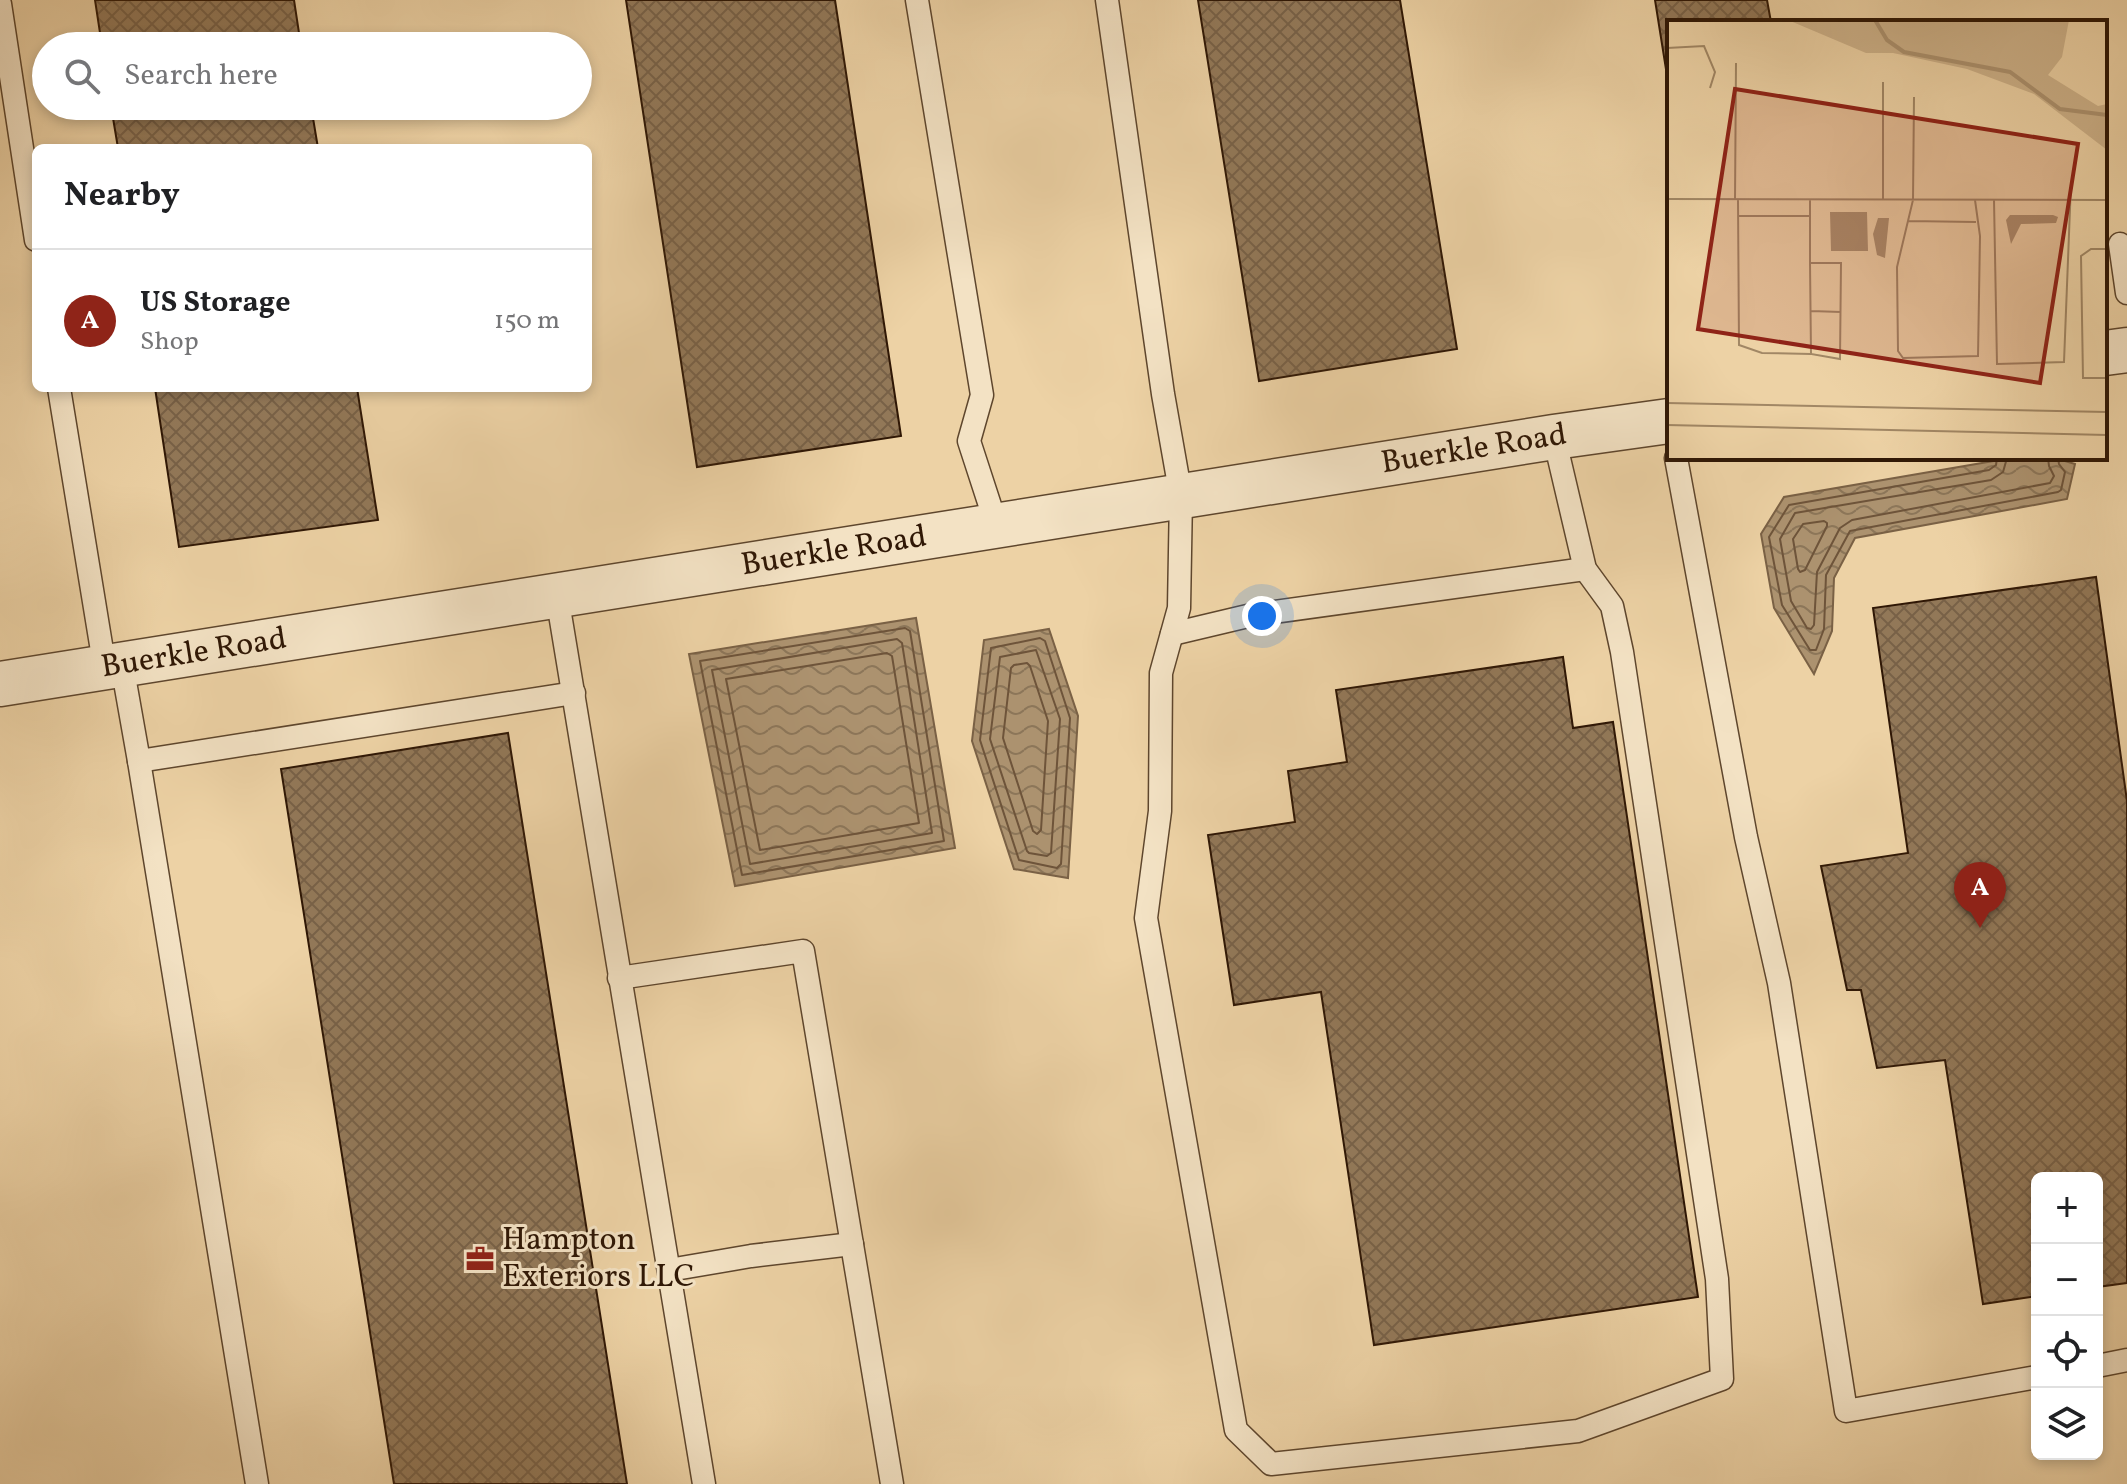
<!DOCTYPE html>
<meta charset="utf-8">
<style>
:root{--surface:#fff;--page:#f6f6f6;--text:#202124;--muted:#757577;--line:#e0e0e0;--accent:#8f2418}
body{margin:0;font-family:Vollkorn,serif;background:var(--page);color:var(--text)}
.controls{position:absolute;right:24px;bottom:24px;display:grid;overflow:hidden;border-radius:12px;box-shadow:0 4px 12px #0003}
.controls button{width:72px;height:72px;display:grid;place-items:center;padding:0;border:0;border-bottom:2px solid var(--line);background:var(--surface);color:var(--text);font:40px sans-serif}
.you{position:absolute;left:1262px;top:616px;width:28px;height:28px;margin:-20px;border:6px solid #fff;border-radius:50%;background:#1a73e8;box-shadow:0 0 0 12px #1a73e833}
.badge{display:grid;place-items:center;width:52px;height:52px;border-radius:50%;background:var(--accent);color:#fff;font-size:26px;font-weight:700}
.pin{position:absolute;translate:-50% -66px;filter:drop-shadow(0 2px 4px #0008)}
.pin::after{content:'';position:absolute;top:42px;width:28px;height:24px;background:inherit;clip-path:polygon(0 0,100% 0,50% 100%)}
.list{margin:0;padding:0;list-style:none}
h2{display:flex;justify-content:space-between;align-items:center;height:104px;margin:0;padding:0 32px;font-size:34px}
h2 small{font-size:26px;font-weight:400;color:var(--muted)}
.list li{display:grid;grid-template-columns:52px 1fr auto;gap:24px;align-items:center;box-sizing:border-box;height:144px;padding:0 32px;border-top:2px solid var(--line)}
.list b{display:block;font-size:30px;white-space:nowrap}
.list p{margin:0;font-size:26px;white-space:nowrap;color:var(--muted)}
.list em{font-size:26px;font-style:normal;color:var(--muted)}
.icon{flex:none;width:44px;height:44px;fill:none;stroke:currentColor;stroke-width:2;stroke-linecap:round;stroke-linejoin:round}
.map{position:relative;flex:none;width:2127px;height:1484px;overflow:hidden}
.search{position:absolute;background:var(--surface);box-shadow:0 4px 12px #0003;left:32px;top:32px;width:560px;height:88px;display:flex;align-items:center;gap:20px;box-sizing:border-box;padding:0 28px;border-radius:44px;color:var(--muted);font-size:30px}
.panel{position:absolute;background:var(--surface);box-shadow:0 4px 12px #0003;left:32px;top:144px;width:560px;height:248px;border-radius:12px}
.map>svg:first-child{display:block}
</style>
<div class="map">
<svg width="2127" height="1484" viewBox="0 0 2127 1484">
<defs>
<pattern id="water-waves" width="16" height="10" patternUnits="userSpaceOnUse" patternTransform="scale(2)"><rect width="16" height="10" fill="#ac926f"/><path d="M0 5q4-4 8 0t8 0" fill="none" stroke="#8c7659"/></pattern>
<pattern id="building-cross-hatch" width="8" height="8" patternUnits="userSpaceOnUse" patternTransform="scale(2)"><rect width="8" height="8" fill="#927858"/><path d="M0 0l8 8M0 8l8-8" fill="none" stroke="#786147"/></pattern>
</defs>
<rect width="100%" height="100%" fill="#edd2a5"/>
<filter id="stains"><feTurbulence type="fractalNoise" baseFrequency=".0025" numOctaves="4"/><feColorMatrix values="0 0 0 0 .2 0 0 0 0 .09 0 0 0 0 .02 0 0 0 .5 -.17"/></filter>
<radialGradient id="worn" r=".72"><stop offset=".6" stop-color="#630" stop-opacity="0"/><stop offset="1" stop-color="#630" stop-opacity=".3"/></radialGradient>
<!-- water -->
<g fill="url(#water-waves)" stroke="#7a6145" stroke-width="2">
<path d="M2011,458h44l20,6 -8,35 -212,39 -21,40 -2,53 -18,43 -40,-66 -13,-74 23,-37z"/>
<path d="M916,618l39,230 -220,38 -46,-232z"/>
<path d="M1049,629l29,87 -10,162 -54,-9 -42,-128 12,-101z"/>
</g>
<g fill="none" stroke-linecap="round" stroke-linejoin="round">
<!-- shore -->
<g stroke="#6e543a" stroke-width="2">
<path d="M1997,458l-1,7 -7,5 -200,35 -20,32 13,68 28,45h6l8,-21 2,-54 24,-44 208,-39 3,-2 4,-18 -6,-8 -1,-6"/>
<path d="M2007,458l-4,14 -12,8 -196,33 -15,26 11,62 16,27 4,1 3,-4 3,-53 23,-44 12,-8 198,-37 4,-7 -5,-10 -1,-8"/>
<path d="M1824,521l3,2v3l-22,44 -5,2 -2,-3 -5,-30 10,-15z"/>
<path d="M905,628l5,3 34,210 -202,34 -42,-214z"/>
<path d="M1040,638l5,3 25,77 -9,146 -4,4 -38,-8 -39,-120 11,-92z"/>
<path d="M897,639l5,4 30,190 -182,31 -38,-194z"/>
<path d="M1036,650l24,69 -9,134 -4,3 -18,-3 -2,-2 -37,-112 10,-82z"/>
<path d="M887,653l5,3 27,167 -159,27 -34,-171z"/>
<path d="M1027,663l3,3 18,55 -7,109 -4,4 -4,-3 -30,-93 8,-70 3,-3z"/>
</g>
</g>
<!-- building -->
<g fill="url(#building-cross-hatch)" stroke="#2f1705" stroke-width="2">
<path d="M95,0h199l7,46h-199z"/>
<path d="M626,0h209l66,436 -204,31z"/>
<path d="M1198,0h202l57,349 -198,32z"/>
<path d="M1655,0h112l4,22h-102v66z"/>
<path d="M111,106h200l7,42h-200z"/>
<path d="M155,388h202l21,132 -199,27z"/>
<path d="M2096,577l31,224v482l-30,4v-109h-60v118l-54,8 -38,-244 -68,8 -16,-78h-14l-26,-124 87,-13 -35,-245z"/>
<path d="M1563,657l10,71 40,-6 85,575 -324,48 -53,-353 -87,13 -26,-170 87,-13 -7,-51 59,-9 -11,-72z"/>
<path d="M508,733l119,751h-233l-113,-715z"/>
</g>
<g fill="none" stroke-linecap="round" stroke-linejoin="round">
<defs>
<g id="service">
<path d="M917,0l65,395 -13,46 28,86"/>
<path d="M1107,0l56,394 18,102 -2,112 -18,65 -1,138 -14,107 90,512 35,34 307,-33 144,-52 -5,-100 -95,-627 -10,-46 -27,-37 -31,-132"/>
<path d="M0,4l36,236"/>
<path d="M2120,244l7,49"/>
<path d="M59,388l46,281"/>
<path d="M1676,458l70,379 33,146 67,428 191,-34"/>
<path d="M557,596l147,888"/>
<path d="M1172,634l80,-19 333,-46"/>
<path d="M122,665l17,96 118,723"/>
<path d="M139,761l435,-68"/>
<path d="M619,978l184,-27 89,533"/>
<path d="M669,1270l82,-14 101,-12"/>
<path d="M2097,1366l30,-6"/>
</g>
<g id="tertiary">
<path d="M2105,353l22,-3"/>
<path d="M0,684l1554,-247 115,-16"/>
</g>
</defs>
<!-- service casing -->
<use href="#service" stroke="#5e462d" stroke-width="25"/>
<!-- tertiary casing -->
<use href="#tertiary" stroke="#5e462d" stroke-width="47"/>
<!-- service -->
<use href="#service" stroke="#f3e2c4" stroke-width="22"/>
<!-- tertiary -->
<use href="#tertiary" stroke="#f3e2c4" stroke-width="44"/>
</g>
<!-- icons -->
<defs>
<symbol id="office-bare" viewBox="-9 -9 18 18"><path d="M-6-3h4V-5.5h4V-3h4V5H-6ZM-1-4.5V-3h2v-1.5ZM-6 0V1H6V0Z" fill="#8f2418" stroke="#f3e2c4" stroke-width="2.5" paint-order="stroke"/></symbol>
</defs>
<g fill-rule="evenodd">
<use href="#office-bare" x="460" y="1239" width="40" height="40"/>
</g>
<g text-anchor="middle" dominant-baseline="central" stroke-width="6" stroke-linejoin="round" paint-order="stroke">
<!-- street labels -->
<g font-size="32" fill="#2f1705" stroke="#f3e2c4">
<text transform="translate(1474 450) rotate(-9)">Buerkle Road</text>
<text transform="translate(834 552) rotate(-9)">Buerkle Road</text>
<text transform="translate(194 654) rotate(-9)">Buerkle Road</text>
</g>
<!-- poi labels -->
<g font-size="32" fill="#2f1705" stroke="#f3e2c4" text-anchor="start">
<text x="502" y="1241">Hampton<tspan x="502" dy="37">Exteriors LLC</tspan></text>
</g>
</g>
<!-- overview -->
<g transform="translate(1667 20)">
<rect width="440" height="440" fill="#edd2a5"/>
<path d="M121,0h281l-7,37 -14,18 50,31 9,-2v46l-73,-56 -67,-25 -74,-16h-27z" fill="#cdb28a"/>
<path d="M163,192h37l1,39h-37zM343,195h43l5,2 -2,6 -35,1 -10,20 -5,-24zM211,198h11l-4,40 -8,-3 -4,-21z" fill="#ac926f"/>
<path fill="none" stroke="#ac926f" stroke-width="4" d="M208,0l12,20 17,12 106,20 50,37 47,6"/>
<path fill="none" stroke="#a18765" stroke-width="2" d="M0,28l37,-2 11,26 -5,16M247,77l-1,103 -16,67 1,84 5,7 75,-2 2,-120 -5,-36M0,179l440,1M68,180l1,-137M71,180l1,145 23,8 49,1M143,180v63h31l-1,96 -29,-5 -1,-91M216,180v-118M327,180l3,164 67,-2 7,-179M72,196h71M241,201l68,1M440,229h-16l-10,7 2,122h24M144,291l30,1M0,383l440,9M0,405l440,10"/>
<path fill="#8f2418" fill-opacity="0.15" stroke="#8f2418" stroke-width="4" d="M68,69l343,55 -38,239 -342,-54z"/>
<rect width="440" height="440" fill="none" stroke="#2f1705" stroke-width="4"/>
</g>
<rect width="100%" height="100%" filter="url(#stains)"/>
<rect width="100%" height="100%" fill="url(#worn)"/>
</svg>
<div class="controls">
<button>+</button>
<button>−</button>
<button><svg class="icon" aria-label="locate" viewBox="0 0 24 24"><circle cx="12" cy="12" r="6"/><path d="M12 2v4M12 18v4M2 12h4M18 12h4"/></svg></button>
<button><svg class="icon" aria-label="layers" viewBox="0 0 24 24"><path d="M12 4l9 5-9 5-9-5zM3 14l9 5 9-5"/></svg></button>
</div>
<div class="you"></div>
<div class="pin badge" style="left:1980px;top:928px">A</div>
<div class="search"><svg class="icon" aria-label="search" viewBox="0 0 24 24"><circle cx="10" cy="10" r="6"/><path d="M15 15l6 6"/></svg>Search here</div>
<section class="panel">
<h2>Nearby<small></small></h2>
<ul class="list">
<li><span class="badge">A</span><div><b>US Storage</b><p>Shop</p></div><em>150 m</em></li>
</ul>
</section>
</div>
